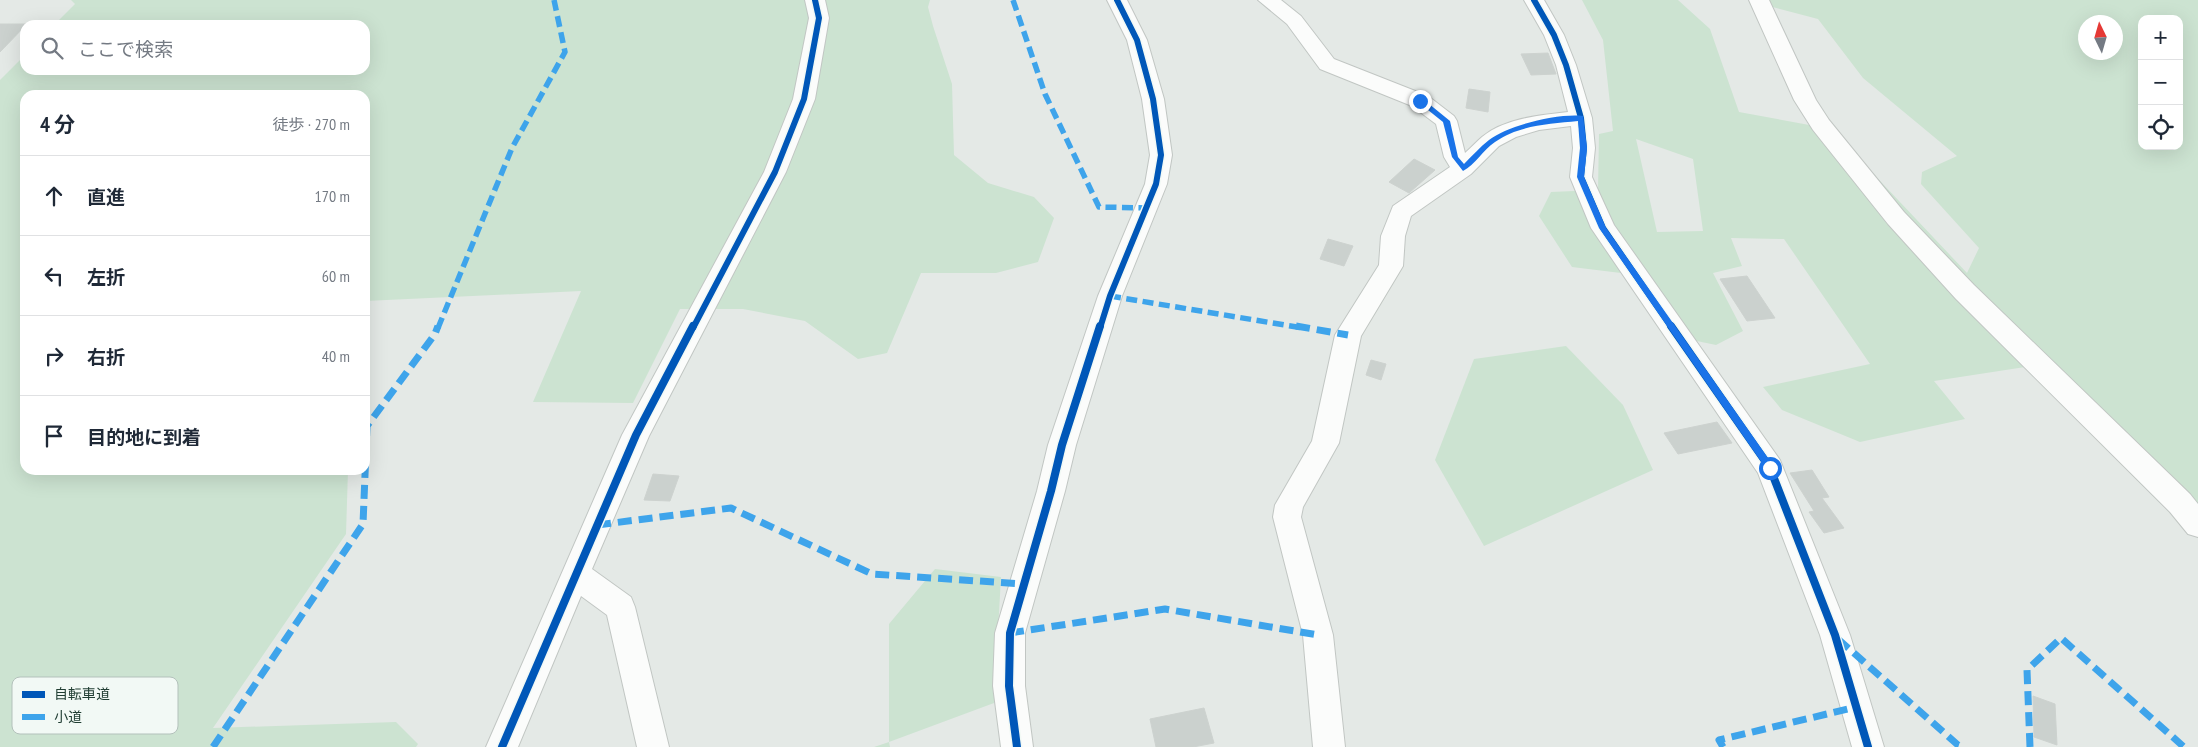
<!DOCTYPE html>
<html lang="ja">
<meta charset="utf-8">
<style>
:root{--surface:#fff;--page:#f2f2f3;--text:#1f2937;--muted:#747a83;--line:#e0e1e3}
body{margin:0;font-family:"PT Sans Narrow","Noto Sans JP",sans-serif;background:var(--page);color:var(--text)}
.controls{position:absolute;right:15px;top:15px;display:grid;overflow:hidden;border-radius:10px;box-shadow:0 5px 20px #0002}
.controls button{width:45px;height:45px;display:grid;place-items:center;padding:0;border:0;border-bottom:1px solid var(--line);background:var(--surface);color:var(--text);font:25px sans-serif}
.compass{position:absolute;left:2078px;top:15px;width:45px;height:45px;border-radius:50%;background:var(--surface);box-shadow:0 5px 20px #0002;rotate:355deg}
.stop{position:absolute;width:15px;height:15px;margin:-11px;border:4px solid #1a73e8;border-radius:50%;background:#fff}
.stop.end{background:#1a73e8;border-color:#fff;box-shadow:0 1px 5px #0008}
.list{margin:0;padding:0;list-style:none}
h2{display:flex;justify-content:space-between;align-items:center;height:65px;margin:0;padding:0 20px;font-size:21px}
h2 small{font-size:16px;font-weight:400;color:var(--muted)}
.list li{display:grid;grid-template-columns:32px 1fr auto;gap:15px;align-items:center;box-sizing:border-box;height:80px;padding:0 20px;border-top:1px solid var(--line)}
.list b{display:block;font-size:19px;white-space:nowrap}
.list em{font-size:16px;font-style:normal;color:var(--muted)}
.icon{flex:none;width:28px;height:28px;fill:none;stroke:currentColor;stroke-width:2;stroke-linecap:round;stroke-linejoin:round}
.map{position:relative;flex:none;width:2198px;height:747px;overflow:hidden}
.search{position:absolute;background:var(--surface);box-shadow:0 5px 20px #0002;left:20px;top:20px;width:350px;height:55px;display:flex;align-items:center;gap:12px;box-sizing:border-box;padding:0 18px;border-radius:15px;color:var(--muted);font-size:19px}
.panel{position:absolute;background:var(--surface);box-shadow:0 5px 20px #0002;left:20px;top:90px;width:350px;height:385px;border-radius:15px}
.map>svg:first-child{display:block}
</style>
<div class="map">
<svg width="2198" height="747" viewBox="0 0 2198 747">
<rect width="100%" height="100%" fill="#e4e9e6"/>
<!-- green -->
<g fill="#cce3d1" fill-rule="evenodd">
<path d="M71,0h859l-2,7 5,19 19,58 2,71 34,28 46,14 20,21 -16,44 -42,11h-75l-34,80 -29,6 -53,-38 -62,-12h-63l-47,94 -100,-1 48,-111 -216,10v-206h-340v375h323l-2,64 -133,194 183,-6 22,22 -2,3h-416v-667l25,-25v15h340v-45h-311l21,-21z"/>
<path d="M1582,0h96l32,29 29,83 92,17 136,144 12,-25 -58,-64 1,-12 35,-16 -94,-78 -45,-59 -49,-13 -2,-6h431v503l-127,-124 -46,-12 -91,14 31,38 -105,23 -78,-32 -19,-23 107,-23 -86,-125 -53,-1 11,28 -29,7 30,58 -27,14 -43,-9 -44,-62 -57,-7 -33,-51 12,-24 47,-2 1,-56 14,-3 -10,-91zM2142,19h37v127h-37zM2086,22h30v30h-30zM1636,139l57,20 10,72 -46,1z"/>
<path d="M1566,346l57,59 30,65 -169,76 -49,-86 39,-101z"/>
<path d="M935,569l66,8 -7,126 -105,39 1,5h-16l15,-5v-118z"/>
</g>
<!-- building -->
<g fill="#cbd1ce" stroke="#cdd2cf">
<path d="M0,24h27l-27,28z"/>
<path d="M1548,53l8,21 -25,1 -10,-21z"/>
<path d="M1469,89l21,3 -2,20 -22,-4z"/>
<path d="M1414,159l21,11 -26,23 -20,-11z"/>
<path d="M1328,239l25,7 -9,20 -24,-7z"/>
<path d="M1747,276l28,42 -28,3 -27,-42z"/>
<path d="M1371,360l15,4 -5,16 -15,-5z"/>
<path d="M1717,422l15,21 -54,11 -14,-21z"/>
<path d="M1812,470l17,27 -7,1 22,30 -20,5 -15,-21 5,-1 -24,-38z"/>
<path d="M653,474l26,2 -9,25 -26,-1z"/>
<path d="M2033,696l22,8 2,41 -23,-8z"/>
<path d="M1204,708l10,35 -21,4h-37l-6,-28z"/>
</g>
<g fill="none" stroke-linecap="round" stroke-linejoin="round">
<defs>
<g id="minor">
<path d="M805,0h20l4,18 -14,81 -29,73 -137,264 -57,133 39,28 4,10 34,140h-32l-30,-132 -26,-19 -63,151h-32l136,-312 142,-263 29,-73 16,-81z"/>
<path d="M1107,0h20l20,40 17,59 8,56 -5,29 -45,112 -46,149 -11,46 -40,142v53l8,61h-32l-8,-61 2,-53 42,-142 11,-46 50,-149 47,-112 5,-29 -8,-56 -15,-59z"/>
<path d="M1258,0h23l20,16 33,43 94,37 26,20 3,5 8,32c6,-5 11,-11 17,-16 23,-19 59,-22 86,-25l-12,-47 -12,-30 -20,-35h20l20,35 12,30 16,53 3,30 -3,29 22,48 166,235 70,175 34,112h-32l-32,-112 -62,-162 -167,-245 -21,-51 3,-29 -2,-22 -32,4 -23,7 -17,9 -28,28 -60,42 -6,20 -2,30 -42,70 -22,107 -36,64 -2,10 32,118 12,112h-32l-10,-112 -30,-118 2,-12 37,-64 23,-106 44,-70 2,-29 12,-30 57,-39 -6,-10 -8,-33 -24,-18 -92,-37 -33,-45z"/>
<path d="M1749,0h20l47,100 13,20 75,92 70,73 216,209 8,10v33l-10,-3 -18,-22 -214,-213 -68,-75 -75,-94 -19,-30z"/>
</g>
</defs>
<!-- minor casing -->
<use href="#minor" stroke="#c1c6c3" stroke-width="2"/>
<!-- minor -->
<use href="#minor" fill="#fbfcfb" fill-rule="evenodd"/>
<!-- quiet-far1 -->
<g stroke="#3ea4eb" stroke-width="5.5" stroke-dasharray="11 5.5" stroke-linecap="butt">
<path d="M1013,0l32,94 54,113 47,1"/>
<path d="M1110,296l193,32"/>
<path d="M438,328l74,-180 53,-96 -11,-52"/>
</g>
<!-- quiet -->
<g stroke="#3ea4eb" stroke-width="7" stroke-dasharray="14 7" stroke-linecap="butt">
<path d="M1296,326l52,9"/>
<path d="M597,525l134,-17 141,66 152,10"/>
<path d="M1010,633l155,-24 153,26"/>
<path d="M1838,639l120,106 6,2"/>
<path d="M213,747l150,-223 4,-98 68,-92 3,-8"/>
<path d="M1723,747l-4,-7 137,-33"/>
<path d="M2030,747l-3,-77 34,-32 123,109"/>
</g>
<defs>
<g id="cycleway-far1">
<path d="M1534,0l20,35 12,30 15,53 3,30 -3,29 22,51 69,100"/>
<path d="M693,328l82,-156 29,-73 15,-81 -4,-18"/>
<path d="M1100,328l10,-32 46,-112 5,-29 -8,-56 -16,-59 -20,-40"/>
</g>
<g id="cycleway">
<path d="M1671,326l99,142 65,167 33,112"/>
<path d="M502,747l134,-312 57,-109"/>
<path d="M1017,747l-8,-61 1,-53 41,-142 11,-46 38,-119"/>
</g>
</defs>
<!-- cycleway-far1 casing -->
<use href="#cycleway-far1" stroke="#f2f9f5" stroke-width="9"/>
<!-- cycleway casing -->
<use href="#cycleway" stroke="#f2f9f5" stroke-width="11"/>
<!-- cycleway-far1 -->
<use href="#cycleway-far1" stroke="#0057b8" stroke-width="6"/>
<!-- cycleway -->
<use href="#cycleway" stroke="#0057b8" stroke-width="8"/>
</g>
<!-- route -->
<path fill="#1a73e8" d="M1418,99h5l27,22 8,36 6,7c8,-8 16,-17 25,-24 19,-15 70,-27 94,-24l4,32 -3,29 22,51 167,237v5h-6l-168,-242 -22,-51 3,-29 -2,-27c-29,3 -59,4 -83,21 -12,8 -20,23 -32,29l-11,-14 -9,-35 -25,-20z"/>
<!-- legend -->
<rect x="12" y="677" width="166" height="57" rx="8" fill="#f2f9f5" stroke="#b3c1bb" stroke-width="1"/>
<rect x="22" y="691" width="23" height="7" fill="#0057b8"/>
<rect x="22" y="714" width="23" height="6" fill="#3ea4eb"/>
<g font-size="14" fill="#213e33">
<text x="54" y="699">自転車道</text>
<text x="54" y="722">小道</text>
</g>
</svg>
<div class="controls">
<button>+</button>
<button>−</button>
<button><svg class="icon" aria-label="locate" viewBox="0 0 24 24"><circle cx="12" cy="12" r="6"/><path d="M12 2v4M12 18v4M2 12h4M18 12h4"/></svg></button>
</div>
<svg class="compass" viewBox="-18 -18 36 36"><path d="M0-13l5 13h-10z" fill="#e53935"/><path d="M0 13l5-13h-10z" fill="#747a83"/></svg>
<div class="stop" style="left:1770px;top:468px"></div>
<div class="stop end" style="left:1420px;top:101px"></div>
<div class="search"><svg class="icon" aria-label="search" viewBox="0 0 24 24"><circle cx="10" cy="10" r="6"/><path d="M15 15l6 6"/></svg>ここで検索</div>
<section class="panel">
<h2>4 分<small>徒歩 · 270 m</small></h2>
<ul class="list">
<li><svg class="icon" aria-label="ahead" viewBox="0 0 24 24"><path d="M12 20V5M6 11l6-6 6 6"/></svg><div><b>直進</b></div><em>170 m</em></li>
<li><svg class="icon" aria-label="left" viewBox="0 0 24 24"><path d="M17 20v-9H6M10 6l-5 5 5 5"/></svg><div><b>左折</b></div><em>60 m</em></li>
<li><svg class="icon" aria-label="right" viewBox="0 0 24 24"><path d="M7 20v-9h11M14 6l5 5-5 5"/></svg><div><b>右折</b></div><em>40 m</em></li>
<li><svg class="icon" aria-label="arrive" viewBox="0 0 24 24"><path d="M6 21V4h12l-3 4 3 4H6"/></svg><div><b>目的地に到着</b></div></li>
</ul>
</section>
</div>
